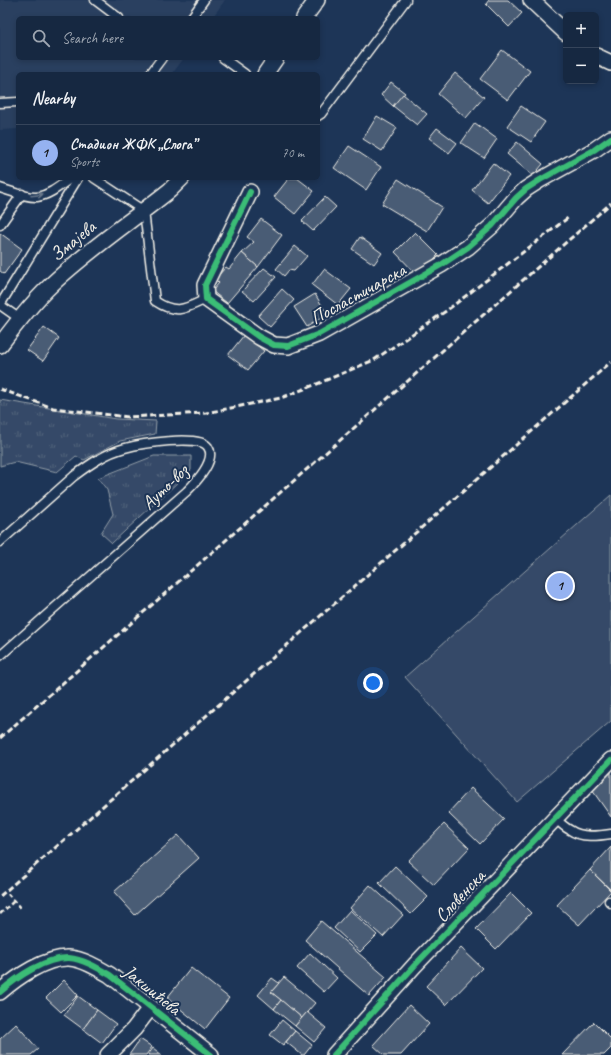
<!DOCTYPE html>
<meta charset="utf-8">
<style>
:root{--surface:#162841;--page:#1f3048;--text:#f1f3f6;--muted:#9ea6b1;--line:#35445a;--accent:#95b2f1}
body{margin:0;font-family:Caveat,sans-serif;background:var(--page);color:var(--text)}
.controls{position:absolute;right:12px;top:12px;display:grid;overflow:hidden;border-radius:6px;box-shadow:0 2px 6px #0003}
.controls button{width:36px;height:36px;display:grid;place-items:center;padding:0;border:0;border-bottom:1px solid var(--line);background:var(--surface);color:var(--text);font:20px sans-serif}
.you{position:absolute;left:373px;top:683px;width:14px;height:14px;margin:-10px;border:3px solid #fff;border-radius:50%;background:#1a73e8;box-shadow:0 0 0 6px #1a73e833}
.badge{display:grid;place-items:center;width:26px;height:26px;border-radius:50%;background:var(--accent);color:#111;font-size:13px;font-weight:700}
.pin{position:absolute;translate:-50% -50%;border:2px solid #fff;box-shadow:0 1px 4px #0006}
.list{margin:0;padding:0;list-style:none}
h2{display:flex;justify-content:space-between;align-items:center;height:52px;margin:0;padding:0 16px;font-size:17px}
h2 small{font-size:13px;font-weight:400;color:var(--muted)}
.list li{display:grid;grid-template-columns:26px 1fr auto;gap:12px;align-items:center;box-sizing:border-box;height:56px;padding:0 16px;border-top:1px solid var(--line)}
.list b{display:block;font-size:15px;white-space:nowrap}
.list p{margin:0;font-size:13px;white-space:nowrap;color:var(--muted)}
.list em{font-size:13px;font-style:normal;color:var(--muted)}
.icon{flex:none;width:22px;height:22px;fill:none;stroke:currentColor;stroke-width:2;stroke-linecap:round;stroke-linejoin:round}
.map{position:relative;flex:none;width:611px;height:1055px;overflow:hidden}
.search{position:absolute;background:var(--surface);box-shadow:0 2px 6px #0003;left:16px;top:16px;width:304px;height:44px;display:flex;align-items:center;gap:10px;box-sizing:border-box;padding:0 14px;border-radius:6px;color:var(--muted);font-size:15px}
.panel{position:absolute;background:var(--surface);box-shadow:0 2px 6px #0003;left:16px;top:72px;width:304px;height:108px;border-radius:6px}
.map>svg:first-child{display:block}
</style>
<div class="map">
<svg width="611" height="1055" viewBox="0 0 611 1055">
<defs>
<pattern id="grass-tufts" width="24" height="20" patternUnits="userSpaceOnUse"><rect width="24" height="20" fill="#354a67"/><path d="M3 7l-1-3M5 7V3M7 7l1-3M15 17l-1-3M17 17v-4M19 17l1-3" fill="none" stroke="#53657d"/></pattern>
</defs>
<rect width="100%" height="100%" fill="#1d3557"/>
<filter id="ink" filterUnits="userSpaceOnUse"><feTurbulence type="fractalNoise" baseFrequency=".025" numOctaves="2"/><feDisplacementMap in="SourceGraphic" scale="8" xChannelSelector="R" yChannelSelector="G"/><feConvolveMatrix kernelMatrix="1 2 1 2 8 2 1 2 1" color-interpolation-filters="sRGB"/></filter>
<g filter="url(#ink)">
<!-- built -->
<path fill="#2a4060" d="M0,0h225l-13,18h-194v40h166l-12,16h-154v55l-18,1z"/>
<!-- grass -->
<g fill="url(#grass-tufts)" stroke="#949ea8">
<path d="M0,400l116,19 40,2 -1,13 -35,7 -36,19 -8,-4 -19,16 -42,-10 -15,4z"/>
<path d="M154,456h37v14l-79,73 -11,-10 12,-19 -6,-24 -9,-12z"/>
</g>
<!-- garden -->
<path fill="#354a67" stroke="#949ea8" d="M611,495v226l-94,81 -112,-125z"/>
<!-- building -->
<g fill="#485b74" stroke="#f4f1e8">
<path d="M489,0h19l14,13 -13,14 -23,-23z"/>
<path d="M502,50l28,21 -22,29 -28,-21z"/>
<path d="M455,73l29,24 -18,21 -28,-24z"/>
<path d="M391,82l14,11 -12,13 -12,-11z"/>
<path d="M403,94l24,20 -10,11 -24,-19z"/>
<path d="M521,106l24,16 -14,20 -24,-16z"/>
<path d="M377,116l20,12 -15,23 -19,-12z"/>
<path d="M475,123l22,16 -13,19 -23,-15z"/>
<path d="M437,128l20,15 -8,10 -20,-15z"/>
<path d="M517,142l26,22 -10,12 -26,-22z"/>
<path d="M349,146l32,21 -15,23 -32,-22z"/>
<path d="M493,163l16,13 -21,27 -16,-13z"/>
<path d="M289,178h8l17,13 -19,23 -21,-17z"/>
<path d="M398,179l44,28 -15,24 -45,-27z"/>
<path d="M325,197l11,10 -23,24 -11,-10z"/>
<path d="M261,219l21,16 -24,32 -16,-14 12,-11 -7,-5z"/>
<path d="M415,232l23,23 -20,21 -23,-24z"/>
<path d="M0,233l22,16 -18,25 -4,-3z"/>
<path d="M360,237l22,16 -8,11 -22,-15z"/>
<path d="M295,246l12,10 -13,15 -5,-1 -5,6 -8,-7z"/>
<path d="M242,253l16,14 -31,36 -15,-12 7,-8 -4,-4 11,-12 3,2z"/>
<path d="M264,268l12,9 -22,24 -12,-10z"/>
<path d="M324,269l27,20 -13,16 -26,-20z"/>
<path d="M282,289l12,11 -24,27 -12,-11z"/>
<path d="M315,294l12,20 -20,13 -13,-20z"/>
<path d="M44,327l15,11 -16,23 -16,-11z"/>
<path d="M244,335l20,16 -16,19 -20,-15z"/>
<path d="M611,772v45l-21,-30z"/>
<path d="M471,788l33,31 -24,25 -32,-31z"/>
<path d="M444,824l25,24 -35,37 -26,-24z"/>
<path d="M178,835l21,23 -64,57 -21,-23z"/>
<path d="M611,847v43l-21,-20z"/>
<path d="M395,866l33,31 -17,17 -32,-31z"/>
<path d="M590,870l21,21 -32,34 -22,-20z"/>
<path d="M370,885l33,30 -20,22 -33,-29z"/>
<path d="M511,893l20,20 -35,36 -20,-20z"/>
<path d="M350,910l27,25 -17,17 -26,-24z"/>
<path d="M321,921l65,56 -17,19 -64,-56z"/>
<path d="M461,948l21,20 -36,37 -20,-19z"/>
<path d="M310,953l27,25 -13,14 -27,-24z"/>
<path d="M191,968l38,30 -24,31 -38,-31z"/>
<path d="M284,977l31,26 -13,15 -31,-26z"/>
<path d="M272,978l7,5 -8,9 10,8 -7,9 -16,-14z"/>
<path d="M64,980l14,15 -17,17 -15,-14z"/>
<path d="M78,996l19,14 -14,19 -19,-14z"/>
<path d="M281,1000l21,18 -7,8 -21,-17z"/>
<path d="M409,1005l20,19 -28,31h-17l-11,-10z"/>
<path d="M97,1010l19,14 -14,19 -19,-14z"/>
<path d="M307,1012l19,16 -12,14 -19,-16z"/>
<path d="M282,1020l13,11 -12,14 -13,-10z"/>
<path d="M594,1022l17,17v9l-7,7h-42z"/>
<path d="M16,1024l22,25 -7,6h-31v-16z"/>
<path d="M295,1031l17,14 -8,10h-2l-16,-13z"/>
<path d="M140,1039l12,8 -6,8h-17z"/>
<path d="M153,1048l9,7h-14z"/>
</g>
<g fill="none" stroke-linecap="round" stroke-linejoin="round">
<defs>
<g id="service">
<path d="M95,0l24,18"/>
<path d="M191,18l13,-18"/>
<path d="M223,58l22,16"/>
<path d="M150,74l12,-16"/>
<path d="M0,103l18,-1"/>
<path d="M318,116l3,-2 85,-114"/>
<path d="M94,178l50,33 11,90c21,14 30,8 51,-2"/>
<path d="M0,188c10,3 27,10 37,9 13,-2 24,-12 34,-19"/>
<path d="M0,225l22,-31"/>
<path d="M0,305l78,-127"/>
<path d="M0,305l20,14"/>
<path d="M0,542l74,-66c16,-12 32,-23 51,-28 14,-4 75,-14 83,-1 9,13 -13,36 -21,44l-187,165"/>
<path d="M555,818c4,4 9,9 15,12 11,8 28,6 41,4"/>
<path d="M609,901l2,2"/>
</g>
<g id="minor">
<path d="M531,0l35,33"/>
<path d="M304,18l13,-18"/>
<path d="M596,56l15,7"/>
<path d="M265,74l11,-16"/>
<path d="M250,192l-45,93 1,14 53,38 15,8 14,1 31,-12 122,-69 27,-18 24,-21 24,-28 10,-9 14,-9 54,-30 17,-12"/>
<path d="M0,345c16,-21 32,-42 51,-60 37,-35 79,-63 119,-95l12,-12"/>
<path d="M0,992c17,-15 46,-35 69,-34 14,1 29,10 41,17l101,80"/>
<path d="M108,1055l26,-26 16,-21"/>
<path d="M334,1055l81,-90 196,-205"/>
</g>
</defs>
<!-- service casing -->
<use href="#service" stroke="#f4f1e8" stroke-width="11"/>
<!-- minor casing -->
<use href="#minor" stroke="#f4f1e8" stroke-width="18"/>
<!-- path -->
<g stroke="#f4f1e8" stroke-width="2.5" stroke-dasharray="4 3" stroke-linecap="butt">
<path d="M8,894l12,14"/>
<path d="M0,914l14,-13"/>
</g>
<!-- service -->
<use href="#service" stroke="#1d3557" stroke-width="8"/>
<!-- minor -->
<use href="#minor" stroke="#1d3557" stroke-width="15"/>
<!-- rail -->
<g stroke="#f4f1e8" stroke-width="3" stroke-dasharray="6 3" stroke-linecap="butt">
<path d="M0,389l53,19 75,9 78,-4 75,-15 36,-14 57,-24 72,-49 123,-94"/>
<path d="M0,738l611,-535"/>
<path d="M0,896l611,-534"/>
</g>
<defs>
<g id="cycleway">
<path d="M250,192l-45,93 1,14 53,38 15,8 14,1 31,-12 122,-69 27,-18 24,-21 24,-28 10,-9 14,-9 54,-30 17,-12"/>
<path d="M0,992c17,-15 46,-35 69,-34 14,1 29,10 41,17l101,80"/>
<path d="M334,1055l81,-90 196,-205"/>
</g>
</defs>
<!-- cycleway casing -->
<use href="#cycleway" stroke="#1d3557" stroke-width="8"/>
<!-- cycleway -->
<use href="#cycleway" stroke="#3abd76" stroke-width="6"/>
</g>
<!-- one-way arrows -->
<defs><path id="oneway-shaft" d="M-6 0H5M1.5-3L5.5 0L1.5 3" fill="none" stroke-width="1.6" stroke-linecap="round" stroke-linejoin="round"/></defs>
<use stroke="#68778a" href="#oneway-shaft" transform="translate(37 195) rotate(-7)"/>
</g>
<g text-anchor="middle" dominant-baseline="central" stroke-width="4" stroke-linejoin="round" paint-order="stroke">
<!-- street labels -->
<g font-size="19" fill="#f4f1e8" stroke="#1d3557">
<text transform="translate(73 241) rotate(-39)">Змајева</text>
<text transform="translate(358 294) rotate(-29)">Посластичарска</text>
<text transform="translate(165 487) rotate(-44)">Ауто-воз</text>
<text transform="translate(460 896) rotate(-47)">Словенска</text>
<text transform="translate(152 990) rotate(39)">Јакшићева</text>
</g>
</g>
</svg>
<div class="controls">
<button>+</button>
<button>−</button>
</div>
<div class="you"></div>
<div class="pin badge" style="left:560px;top:586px">1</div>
<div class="search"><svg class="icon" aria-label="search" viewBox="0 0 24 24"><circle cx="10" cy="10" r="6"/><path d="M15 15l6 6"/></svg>Search here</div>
<section class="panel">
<h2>Nearby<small></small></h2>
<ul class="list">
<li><span class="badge">1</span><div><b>Стадион ЖФК „Слога”</b><p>Sports</p></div><em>70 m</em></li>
</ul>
</section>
</div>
